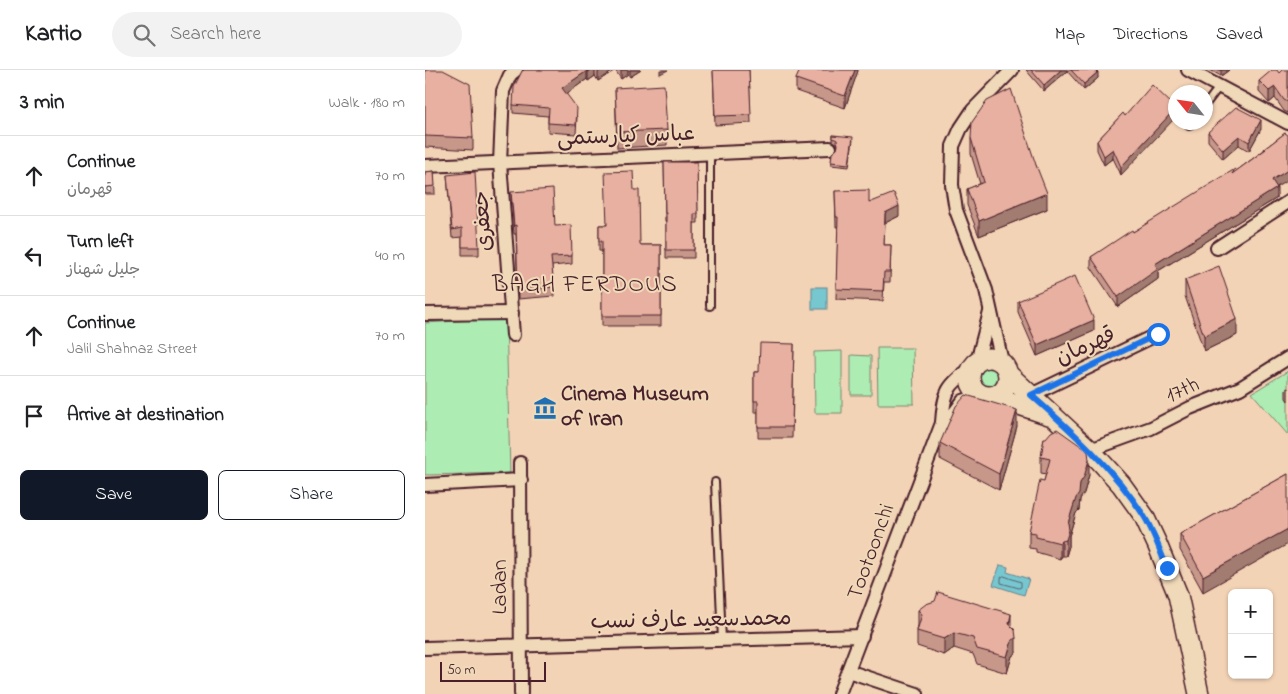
<!DOCTYPE html>
<meta charset="utf-8">
<style>
:root{--surface:#fff;--page:#f2f2f2;--text:#202124;--muted:#757577;--line:#e0e0e0;--accent:#111827}
body{margin:0;font-family:"Indie Flower","Playpen Sans Arabic",sans-serif;background:var(--page);color:var(--text)}
.controls{position:absolute;right:15px;bottom:15px;display:grid;overflow:hidden;border-radius:8px;box-shadow:0 1px 4px #0004}
.controls button{width:45px;height:45px;display:grid;place-items:center;padding:0;border:0;border-bottom:1px solid var(--line);background:var(--surface);color:var(--text);font:25px sans-serif}
.compass{position:absolute;left:743px;top:15px;width:45px;height:45px;border-radius:50%;background:var(--surface);box-shadow:0 1px 4px #0004;rotate:300deg}
.scale{position:absolute;left:15px;bottom:12px;width:106px;box-sizing:border-box;padding-left:5px;border:2px solid #4a1f2b;border-top:0;font-size:14px;line-height:18px;white-space:nowrap;color:#4a1f2b;-webkit-text-stroke:4px #efd9b8;paint-order:stroke}
.stop{position:absolute;width:15px;height:15px;margin:-11px;border:4px solid #1a73e8;border-radius:50%;background:#fff}
.stop.end{background:#1a73e8;border-color:#fff;box-shadow:0 1px 5px #0008}
.list{margin:0;padding:0;list-style:none}
h2{display:flex;justify-content:space-between;align-items:center;height:65px;margin:0;padding:0 20px;font-size:21px}
h2 small{font-size:16px;font-weight:400;color:var(--muted)}
.list li{display:grid;grid-template-columns:32px 1fr auto;gap:15px;align-items:center;box-sizing:border-box;height:80px;padding:0 20px;border-top:1px solid var(--line)}
.list b{display:block;font-size:19px;white-space:nowrap}
.list p{margin:0;font-size:16px;white-space:nowrap;color:var(--muted)}
.list em{font-size:16px;font-style:normal;color:var(--muted)}
.actions{display:flex;gap:10px;padding:15px 20px}
.actions a{flex:1;padding:11px 0;border:1px solid var(--accent);border-radius:8px;text-align:center;font-size:18px;color:var(--accent)}
.actions .main{background:var(--accent);color:#fff}
.icon{flex:none;width:28px;height:28px;fill:none;stroke:currentColor;stroke-width:2;stroke-linecap:round;stroke-linejoin:round}
.map{position:relative;flex:none;width:863px;height:624px;overflow:hidden}
header{display:flex;align-items:center;gap:30px;box-sizing:border-box;height:70px;padding:0 25px;background:var(--surface);border-bottom:1px solid var(--line)}
header strong{font-size:24px}
nav{display:flex;gap:28px;margin-inline-start:auto;font-size:18px}
.search{width:350px;height:45px;background:var(--page);display:flex;align-items:center;gap:12px;box-sizing:border-box;padding:0 18px;border-radius:28px;color:var(--muted);font-size:19px}
main{display:flex}
aside{flex:1;background:var(--surface)}
.map>svg:first-child{display:block}
</style>
<header>
<strong>Kartio</strong>
<div class="search"><svg class="icon" aria-label="search" viewBox="0 0 24 24"><circle cx="10" cy="10" r="6"/><path d="M15 15l6 6"/></svg>Search here</div>
<nav><a>Map</a><a>Directions</a><a>Saved</a></nav>
</header>
<main>
<aside>
<h2>3 min<small>Walk · 180 m</small></h2>
<ul class="list">
<li><svg class="icon" aria-label="ahead" viewBox="0 0 24 24"><path d="M12 20V5M6 11l6-6 6 6"/></svg><div><b>Continue</b><p>قهرمان</p></div><em>70 m</em></li>
<li><svg class="icon" aria-label="left" viewBox="0 0 24 24"><path d="M17 20v-9H6M10 6l-5 5 5 5"/></svg><div><b>Turn left</b><p>جلیل شهناز</p></div><em>40 m</em></li>
<li><svg class="icon" aria-label="ahead" viewBox="0 0 24 24"><path d="M12 20V5M6 11l6-6 6 6"/></svg><div><b>Continue</b><p>Jalil Shahnaz Street</p></div><em>70 m</em></li>
<li><svg class="icon" aria-label="arrive" viewBox="0 0 24 24"><path d="M6 21V4h12l-3 4 3 4H6"/></svg><div><b>Arrive at destination</b></div></li>
</ul>
<div class="actions"><a class="main">Save</a><a>Share</a></div>
</aside>
<div class="map">
<svg width="863" height="624" viewBox="0 0 863 624">
<rect width="100%" height="100%" fill="#f3d3b6"/>
<filter id="ink" filterUnits="userSpaceOnUse"><feTurbulence type="fractalNoise" baseFrequency=".02" numOctaves="2"/><feDisplacementMap in="SourceGraphic" scale="10" xChannelSelector="R" yChannelSelector="G"/><feConvolveMatrix kernelMatrix="1 2 1 2 8 2 1 2 1" color-interpolation-filters="sRGB"/></filter>
<g filter="url(#ink)">
<!-- green -->
<g fill="#adecb3" stroke="#7c866f">
<path d="M81,248l4,155 -85,2v-152z"/>
<path d="M452,278h36l1,56h-36z"/>
<path d="M417,281v62h-27l-1,-61z"/>
<path d="M426,285l20,1v39h-20z"/>
<circle cx="565" cy="307" r="16"/>
<path d="M863,301v64l-36,-42z"/>
</g>
<!-- water -->
<g fill="#76c7d0" stroke="#64848e">
<rect x="387" y="217" width="15" height="22"/>
<path d="M575,495l8,2 -1,5 22,7 -5,16 -31,-10z"/>
</g>
<g fill="none" stroke-linecap="round" stroke-linejoin="round">
<!-- shore -->
<path stroke="#5c626d" stroke-width="1" d="M579,506l17,6v5l-2,1 -18,-5v-5z"/>
<defs>
<g id="lane">
<path d="M781,34l13,-17"/>
<path d="M764,56l3,-4"/>
<path d="M285,236v-153"/>
<path d="M290,412l7,158"/>
</g>
<g id="street">
<path d="M763,0l100,53"/>
<path d="M0,96l405,-18"/>
<path d="M792,178l71,-46"/>
<path d="M0,244l87,-1"/>
<path d="M88,265l-13,-172 3,-72 7,-16 6,-5"/>
<path d="M552,292l13,-50"/>
<path d="M577,292l-16,-72 -30,-80 -4,-25 1,-39 8,-18 12,-18 39,-40"/>
<path d="M606,325l127,-61"/>
<path d="M517,353l13,-11 8,-11 18,-6"/>
<path d="M665,380l61,-22 39,-20 50,-20 48,-30"/>
<path d="M95,393l1,231"/>
<path d="M0,415l96,-5"/>
<path d="M0,578l437,-12"/>
<path d="M423,601l69,23"/>
<path d="M414,624l103,-271c2,-31 5,-38 31,-56"/>
</g>
<g id="secondary">
<circle cx="564" cy="307" r="19"/>
<path d="M584,305l81,75 31,34 23,32 13,28 21,51 21,99"/>
<path d="M568,326l56,19"/>
</g>
</defs>
<!-- lane casing -->
<use href="#lane" stroke="#4a1f2b" stroke-width="10"/>
<!-- street casing -->
<use href="#street" stroke="#4a1f2b" stroke-width="16"/>
<!-- secondary casing -->
<use href="#secondary" stroke="#4a1f2b" stroke-width="22"/>
<!-- lane -->
<use href="#lane" stroke="#efd9b8" stroke-width="6"/>
<!-- street -->
<use href="#street" stroke="#efd9b8" stroke-width="12"/>
<!-- secondary -->
<use href="#secondary" stroke="#efd9b8" stroke-width="19"/>
</g>
<!-- wall -->
<g fill="#c7978a" stroke="#4a1f2b">
<path d="M0,0l48,68v12l-48,-3z"/>
<path d="M99,0h91l-17,11 -3,-5 -7,5 -1,-2 -21,15 11,23 -1,17 -28,-2v-16l-35,-3v-8z"/>
<path d="M190,0h26l-11,7 -2,-3 -7,5z"/>
<path d="M288,0h36l2,53 -36,2z"/>
<path d="M433,0l-13,38 -49,-17v-12z"/>
<path d="M601,0h70l2,8 -14,12 -17,-19 -23,20z"/>
<path d="M785,0h19l-8,6z"/>
<path d="M863,0v43l-4,-2 -9,-13 -6,5 -10,-11v-11z"/>
<path d="M190,18l52,42v15l-50,3z"/>
<path d="M698,43l-2,62 -8,-17 -9,7 -7,-15v-9z"/>
<path d="M836,59l-12,22 -10,-6 -16,14 -15,-18v-9z"/>
<path d="M860,63l-9,54 1,11 -119,73v8l-40,28 -27,-40v-10l42,-25 102,-60 29,-22v-1z"/>
<path d="M408,65l20,5 -4,27 -18,-2 1,-12 5,-4 1,-2 -1,-4 -4,-2z"/>
<path d="M546,68l65,27 11,44 -68,27 -12,-31v-16l13,-5 -9,-30z"/>
<path d="M239,92h33l1,61h-4v35h-28v-37h-1z"/>
<path d="M9,101l1,23h-10v-22z"/>
<path d="M22,105l32,72v8h-17v-18l-10,1z"/>
<path d="M209,120l6,55h21v81h-59v-75h-3v-26h7z"/>
<path d="M410,121l34,12 30,13 -14,7 -1,22h7l-1,37h-6l-1,19 -47,-2 2,-72h-2z"/>
<path d="M86,122l44,34 17,30v8l-20,2 2,30 -36,3 -2,-65h-2z"/>
<path d="M760,210l52,55 -33,16 -19,-55z"/>
<path d="M593,231l76,30 -57,25 -19,-44z"/>
<path d="M369,274l-2,94h-34v-26h-4v-40h5z"/>
<path d="M863,318v13l-2,-3v-9z"/>
<path d="M592,356l-18,64 -59,-31v-16z"/>
<path d="M619,368l45,37 -5,18 -4,6 -1,11 -3,3 -7,23v10l-3,10h-4l-2,3 -24,-7v-3l-7,-1v-16l17,-58 -5,-1v-16z"/>
<path d="M863,404l-85,118 -23,-42v-16z"/>
<path d="M493,540l93,17 5,26 -4,3 -5,17 -30,-9 -4,-10 -19,-6 -10,7 -27,-9v-15l1,-6z"/>
</g>
<!-- shaded-wall -->
<g fill="#a27b70" stroke="#4a1f2b">
<path d="M166,0h4v6l-7,5v-9z"/>
<path d="M177,0h13l-17,11v-9z"/>
<path d="M196,0h7v4l-7,5z"/>
<path d="M205,0h11l-11,7z"/>
<path d="M235,0h8l-8,4z"/>
<path d="M430,0h3v1l-13,37v-12z"/>
<path d="M636,0h6v1l-23,20v-6z"/>
<path d="M796,0h8l-8,6z"/>
<path d="M162,1v8l-25,18v-9z"/>
<path d="M673,2v6l-14,12v-6z"/>
<path d="M850,17v11l-6,5v-12z"/>
<path d="M750,39v9l-54,57v-8z"/>
<path d="M836,50v9l-12,22v-9z"/>
<path d="M814,66v9l-16,14v-9z"/>
<path d="M688,79v9l-9,7v-9z"/>
<path d="M863,100v10l-16,10v-10z"/>
<path d="M852,118v10l-119,73v8l-40,28v-10l37,-33z"/>
<path d="M622,123v16l-68,27v-15z"/>
<path d="M474,136v10l-14,7v-10z"/>
<path d="M812,249v16l-33,16v-15z"/>
<path d="M669,250v11l-57,25v-11z"/>
<path d="M592,340v16l-18,64v-16z"/>
<path d="M664,390v15l-5,18 -4,6 -1,11 -3,3 -7,23v10l-3,10v-16l2,-17 12,-40z"/>
<path d="M863,459v15l-85,48v-16z"/>
<path d="M637,471v15l-2,3v-16z"/>
<path d="M586,544v16l-2,-6z"/>
<path d="M529,563v15l-10,7v-16z"/>
<path d="M591,568v15l-4,3 -5,17v-16l5,-17z"/>
</g>
<!-- building -->
<g fill="#e7b0a0" stroke="#4a1f2b">
<path d="M0,0h18l27,14 3,54 -48,-2z"/>
<path d="M99,0h67l-3,2 -1,-1 -25,17 15,20 -1,17 -28,-2 1,-15 -36,-3 1,-18 8,-16z"/>
<path d="M288,0h36l2,45 -36,1z"/>
<path d="M375,0h55l-10,26 -49,-17z"/>
<path d="M606,0h30l-17,15z"/>
<path d="M646,0h25l2,2 -14,12z"/>
<path d="M847,0h5l2,3 3,-3h6v32l-4,-2 -9,-13 -6,4 -10,-10z"/>
<path d="M239,15l3,45 -50,2 -2,-44z"/>
<path d="M727,15l23,22v2l-54,58 -8,-18 -9,7 -7,-15 26,-28 2,3z"/>
<path d="M586,19l25,76 11,28 -68,28 -12,-32 17,-7 -13,-44 1,-16 15,-21z"/>
<path d="M811,37l25,13 -12,22 -10,-6 -16,14 -15,-18z"/>
<path d="M860,63l3,2v35l-16,10 5,8 -122,76 3,5 -40,28 -27,-40 41,-27 1,2 102,-63 -3,5 34,-25h-2z"/>
<path d="M408,65l20,2 -4,27 -18,-2 1,-9 5,-4 1,-4 -1,-5 -4,-2z"/>
<path d="M239,92h33l1,52h-4v36h-28v-37h-1z"/>
<path d="M9,101l1,15 -10,1v-15z"/>
<path d="M208,101l1,19h5l1,55h21v71h-59v-75h-3v-16h8l-2,-53z"/>
<path d="M50,102l4,75h-17v-19l-10,2 -5,-55z"/>
<path d="M128,119l2,37 16,-1 1,31 -21,1 3,30 -36,3 -2,-65 -2,1 -3,-34z"/>
<path d="M444,120v13l25,-10 5,13 -14,7 -1,32h7l-1,27h-6l-1,19 -47,-2 2,-72h-2l-1,-26z"/>
<path d="M794,196l18,53 -33,17 -19,-56z"/>
<path d="M650,206l19,44 -57,25 -19,-44z"/>
<path d="M335,273l34,1 -2,83h-34v-26h-4v-29h5z"/>
<path d="M541,325l51,15 -18,64 -59,-31 16,-37z"/>
<path d="M632,359l31,22 1,9 -5,17 -4,6 -1,11 -3,4 -8,25 1,7 -3,10 -4,1 -2,2 -24,-6v-4l-7,-1 11,-52 4,1 6,-22 -9,-2 3,-19h2l5,-6z"/>
<path d="M863,404v55l-85,47 -23,-42z"/>
<path d="M513,522l73,22 -2,10 6,6 1,8 -4,2 -5,17 -30,-8 -4,-11 -19,-5 -10,6 -27,-8 5,-17 -4,-4 8,-6 9,-3z"/>
</g>
</g>
<g fill="none" stroke-linecap="round" stroke-linejoin="round" filter="url(#ink)">
<!-- route -->
<path stroke="#1a73e8" stroke-width="6" d="M733,264l-127,61c41,36 83,74 113,121 10,16 16,35 23,52"/>
</g>
<!-- icons -->
<defs>
<symbol id="museum-bare" viewBox="-9 -9 18 18"><path d="M0-6L6-3V-2H-6V-3ZM-5-1h2V3h-2ZM-1-1h2V3h-2ZM3-1h2V3H3ZM-6 4H6V6H-6Z" fill="#1f6fb2" stroke="#efd9b8" stroke-width="2.5" paint-order="stroke"/></symbol>
</defs>
<g fill-rule="evenodd">
<use href="#museum-bare" x="104" y="322" width="32" height="32"/>
</g>
<g text-anchor="middle" dominant-baseline="central" stroke-width="4" stroke-linejoin="round" paint-order="stroke">
<!-- street labels -->
<g font-size="22" fill="#4a1f2b" stroke="#efd9b8">
<text transform="translate(201 67) rotate(-2)">عباس کیارستمی</text>
<text transform="translate(59 151) rotate(-94)">جعفری</text>
<text transform="translate(661 277) rotate(-25)">قهرمان</text>
<text transform="translate(758 321) rotate(-24)">17th</text>
<text transform="translate(447 482) rotate(-70)">Tootoonchi</text>
<text transform="translate(76 517) rotate(-90)">Ladan</text>
<text transform="translate(266 551) rotate(-1)">محمدسعید عارف نسب</text>
</g>
<!-- poi labels -->
<g font-size="22" font-weight="bold" fill="#4a1f2b" stroke="#efd9b8" text-anchor="start">
<text x="136" y="325">Cinema Museum<tspan x="136" dy="25">of Iran</tspan></text>
</g>
<!-- neighbourhood labels -->
<g font-size="24" letter-spacing="1" fill="#4a1f2b" stroke="#efd9b8">
<text x="160" y="215">BAGH FERDOUS</text>
</g>
</g>
</svg>
<div class="controls">
<button>+</button>
<button>−</button>
</div>
<svg class="compass" viewBox="-18 -18 36 36"><path d="M0-13l5 13h-10z" fill="#e53935"/><path d="M0 13l5-13h-10z" fill="#757577"/></svg>
<div class="scale">50 m</div>
<div class="stop" style="left:733px;top:264px"></div>
<div class="stop end" style="left:742px;top:498px"></div>
</div>
</main>
